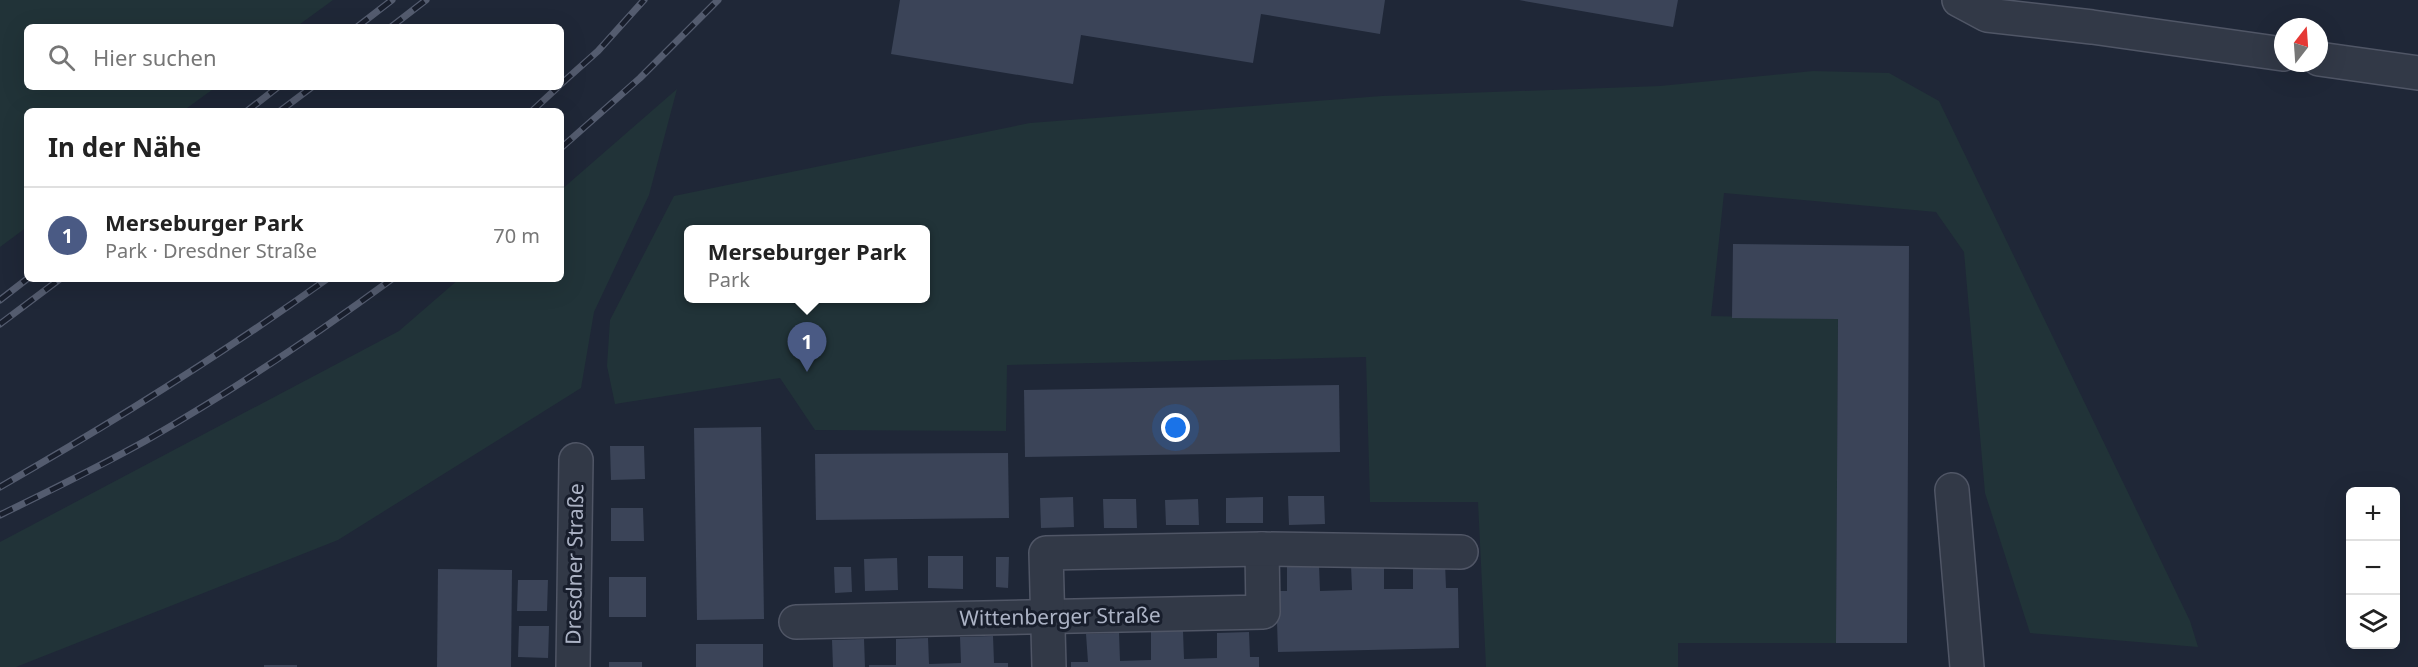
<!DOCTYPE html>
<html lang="de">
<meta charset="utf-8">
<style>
:root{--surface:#fff;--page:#f2f2f2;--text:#222;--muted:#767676;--line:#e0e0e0;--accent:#4a5a84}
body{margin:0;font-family:"Noto Sans",sans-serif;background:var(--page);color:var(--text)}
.controls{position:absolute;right:18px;bottom:18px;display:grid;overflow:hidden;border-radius:9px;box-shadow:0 6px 24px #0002}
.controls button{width:54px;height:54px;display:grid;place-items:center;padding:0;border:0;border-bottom:2px solid var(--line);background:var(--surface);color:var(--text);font:30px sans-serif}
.compass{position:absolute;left:2274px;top:18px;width:54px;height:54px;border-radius:50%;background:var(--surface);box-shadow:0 6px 24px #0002;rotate:17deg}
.you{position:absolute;left:1176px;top:428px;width:21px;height:21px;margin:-15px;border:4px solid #fff;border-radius:50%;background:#1a73e8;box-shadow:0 0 0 9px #1a73e833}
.badge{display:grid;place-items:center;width:39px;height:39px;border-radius:50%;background:var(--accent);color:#fff;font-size:20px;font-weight:700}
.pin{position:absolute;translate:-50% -50px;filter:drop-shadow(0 2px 3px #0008)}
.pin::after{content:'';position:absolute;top:32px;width:21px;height:18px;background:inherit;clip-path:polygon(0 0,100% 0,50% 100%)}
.popup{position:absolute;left:684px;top:225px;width:246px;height:78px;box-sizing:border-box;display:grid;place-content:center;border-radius:9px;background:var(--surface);filter:drop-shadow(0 2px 4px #0005);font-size:20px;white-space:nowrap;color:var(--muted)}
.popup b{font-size:22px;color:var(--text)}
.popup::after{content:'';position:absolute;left:50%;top:100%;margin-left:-12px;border:12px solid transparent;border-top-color:var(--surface)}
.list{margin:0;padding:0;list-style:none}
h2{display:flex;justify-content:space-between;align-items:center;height:78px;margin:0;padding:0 24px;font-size:26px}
h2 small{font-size:20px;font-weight:400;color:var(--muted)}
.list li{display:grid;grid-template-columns:39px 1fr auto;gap:18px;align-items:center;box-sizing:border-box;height:96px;padding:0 24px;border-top:2px solid var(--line)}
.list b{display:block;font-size:22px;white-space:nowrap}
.list p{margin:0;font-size:20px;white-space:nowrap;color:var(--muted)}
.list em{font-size:20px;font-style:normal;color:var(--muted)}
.icon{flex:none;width:33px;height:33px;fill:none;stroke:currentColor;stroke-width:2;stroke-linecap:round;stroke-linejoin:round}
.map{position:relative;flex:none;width:2418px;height:667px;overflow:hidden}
.search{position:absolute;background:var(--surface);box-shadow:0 6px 24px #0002;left:24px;top:24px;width:540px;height:66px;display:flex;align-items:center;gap:15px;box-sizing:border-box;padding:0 21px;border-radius:9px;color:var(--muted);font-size:22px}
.panel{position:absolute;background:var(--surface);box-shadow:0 6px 24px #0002;left:24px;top:108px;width:540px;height:174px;border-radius:9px}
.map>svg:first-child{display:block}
</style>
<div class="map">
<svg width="2418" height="667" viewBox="0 0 2418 667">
<rect width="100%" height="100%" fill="#1f2737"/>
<!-- green -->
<g fill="#213338" fill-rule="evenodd">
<path d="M0,0h333l-37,27h-269v60h189l-33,24h-156v116l-27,20z"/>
<path d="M1813,71l76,2 50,28 251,520 8,26 -168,-14 -45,-140 -21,-241 -28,-40 -212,-19 -13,123 127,3 -2,324h-158v24h-192l-8,-165h-108l-4,-145 -359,8 -1,66 -191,-1 -35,-52 -165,26 -8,-38 3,-46 64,-124 356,-73 352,-27 278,-10zM688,230h238v68h-238z"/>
<path d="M677,89l-28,106 -55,117 -13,76 -243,152 -322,127h-16v-125l399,-211 60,-52h102v-89z"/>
</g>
<!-- building -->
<g fill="#3b4458">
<path d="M900,0h485l-5,34 -119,-20 -8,49 -172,-28 -8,49 -182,-30z"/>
<path d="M1519,0h159l-5,27z"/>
<path d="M1733,244l176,2 -2,397h-71l2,-324 -106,-1z"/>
<path d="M1339,385l1,67 -315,5 -1,-67z"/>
<path d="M761,427l3,192 -67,1 -3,-192z"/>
<path d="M610,446h34l1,33 -34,1z"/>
<path d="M1008,453l1,65 -193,2 -1,-66z"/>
<path d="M1288,496h36l1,28 -36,1z"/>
<path d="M1073,497l1,30 -33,1 -1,-30z"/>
<path d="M1263,497v26h-37v-25z"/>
<path d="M1103,499h33l1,29h-33z"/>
<path d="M1198,499l1,26h-33l-1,-25z"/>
<path d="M611,508h32l1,33h-33z"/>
<path d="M928,556h35v33l-35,-1z"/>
<path d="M996,557h13l-1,31 -12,-1z"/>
<path d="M897,558l1,32 -33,1 -1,-32z"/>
<path d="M1445,563l1,25h12l1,60 -181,4 -2,-61h11v-26h32l1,26 32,-1 -1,-25 33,-1v25h29v-25z"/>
<path d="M834,567h17l1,25 -17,1z"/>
<path d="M438,569l74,1 -1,97h-74z"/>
<rect x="609" y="577" width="37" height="40"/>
<path d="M518,580h30l-1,31h-30z"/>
<path d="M519,626h30l-1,32 -30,-1z"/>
<path d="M1183,631l1,28 33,-1v-25l32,-1 1,25h9v10h-188v-5h17l-2,-28 33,-1 1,28 31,-1v-28z"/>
<path d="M993,636l1,27h14v4h-139v-2h27v-26l32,-1 1,26 32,-1 -1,-26z"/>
<path d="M864,639l1,28h-32l-1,-27z"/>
<rect x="696" y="644" width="67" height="23"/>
<rect x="609" y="662" width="33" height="5"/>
<rect x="264" y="665" width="33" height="2"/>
</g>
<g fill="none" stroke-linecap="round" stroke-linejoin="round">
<defs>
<g id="minor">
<path d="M1959,0l28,15 105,12 191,27"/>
<path d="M2319,59l99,14"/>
<path d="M1952,490l15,177"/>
<path d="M796,622l467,-10 -1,-63"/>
<path d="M573,667l3,-207"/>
<path d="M1049,667l-3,-114 216,-4 199,3"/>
</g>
</defs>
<!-- minor casing -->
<use href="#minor" stroke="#505666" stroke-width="36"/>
<!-- minor -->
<use href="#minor" stroke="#323947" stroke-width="33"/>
<defs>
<g id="rail">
<path d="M357,27l35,-27"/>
<path d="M391,27l35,-27"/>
<path d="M561,84l37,-33 46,-51"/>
<path d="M247,111l31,-24"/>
<path d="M280,111l32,-24"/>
<path d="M532,111l26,-24"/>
<path d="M561,148l79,-70 78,-78"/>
<path d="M0,300l27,-21"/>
<path d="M0,324l60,-45"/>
<path d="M0,487c112,-64 222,-133 327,-208"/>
<path d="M0,515c49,-24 99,-48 147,-75 85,-49 166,-103 245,-161"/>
</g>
</defs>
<!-- rail casing -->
<use href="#rail" stroke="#545c6f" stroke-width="7"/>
<!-- rail -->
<use href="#rail" stroke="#181e2c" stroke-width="4.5" stroke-dasharray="14" stroke-linecap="butt"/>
</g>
<g text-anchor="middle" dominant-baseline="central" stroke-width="6" stroke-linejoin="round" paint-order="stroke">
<!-- street labels -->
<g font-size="21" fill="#acb3c5" stroke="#181e2c">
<text transform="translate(574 564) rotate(-89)">Dresdner Straße</text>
<text transform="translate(1060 616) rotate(-1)">Wittenberger Straße</text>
</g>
</g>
</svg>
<div class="controls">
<button>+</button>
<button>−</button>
<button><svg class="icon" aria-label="layers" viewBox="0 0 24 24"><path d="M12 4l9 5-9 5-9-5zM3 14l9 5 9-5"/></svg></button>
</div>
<svg class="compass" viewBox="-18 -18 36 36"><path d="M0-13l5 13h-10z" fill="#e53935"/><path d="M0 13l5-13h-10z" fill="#767676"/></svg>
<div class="you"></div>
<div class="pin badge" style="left:807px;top:372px">1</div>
<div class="popup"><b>Merseburger Park</b>Park</div>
<div class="search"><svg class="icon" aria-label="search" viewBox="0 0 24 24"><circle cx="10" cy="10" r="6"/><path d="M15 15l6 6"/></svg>Hier suchen</div>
<section class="panel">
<h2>In der Nähe<small></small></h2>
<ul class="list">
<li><span class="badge">1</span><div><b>Merseburger Park</b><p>Park · Dresdner Straße</p></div><em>70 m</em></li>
</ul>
</section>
</div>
